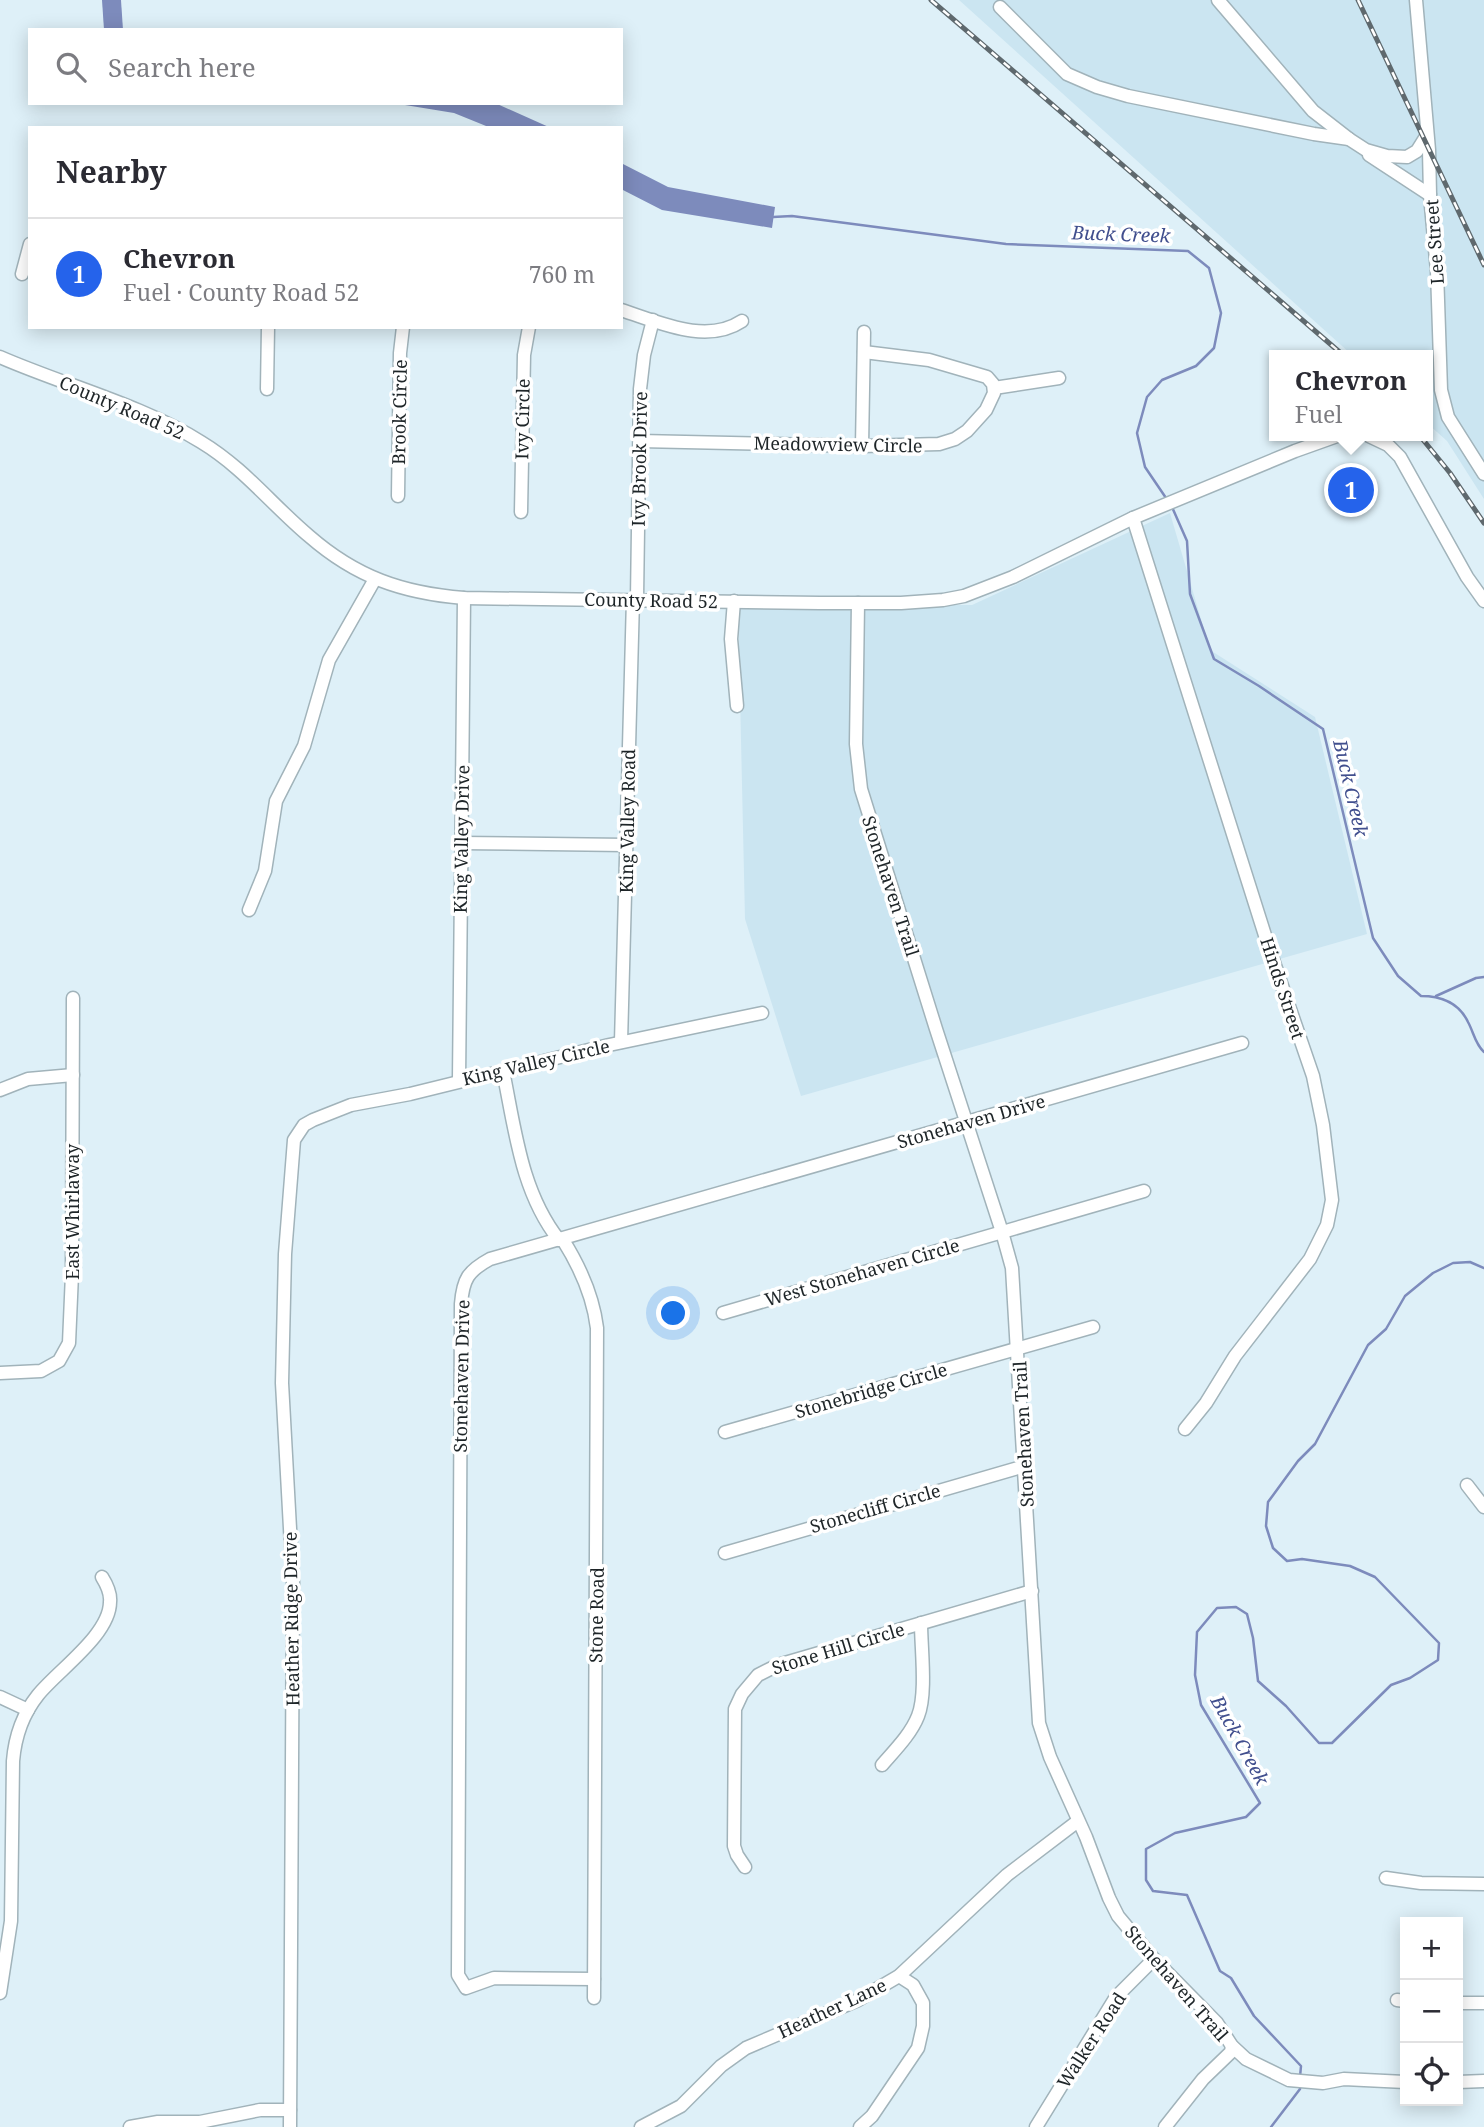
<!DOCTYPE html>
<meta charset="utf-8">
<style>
:root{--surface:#fff;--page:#f2f2f3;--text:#2b2b33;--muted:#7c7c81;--line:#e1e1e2;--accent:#2563eb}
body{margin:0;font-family:"Noto Serif",serif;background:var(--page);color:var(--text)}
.controls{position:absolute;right:21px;bottom:21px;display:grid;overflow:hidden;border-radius:0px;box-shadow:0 4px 18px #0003}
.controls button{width:63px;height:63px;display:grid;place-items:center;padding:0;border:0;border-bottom:2px solid var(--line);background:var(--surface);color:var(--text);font:35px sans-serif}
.you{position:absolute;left:674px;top:1314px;width:24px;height:24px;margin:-18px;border:5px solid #fff;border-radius:50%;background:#1a73e8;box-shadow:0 0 0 10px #1a73e833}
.badge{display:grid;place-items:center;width:46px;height:46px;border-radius:50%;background:var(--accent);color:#fff;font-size:23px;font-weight:700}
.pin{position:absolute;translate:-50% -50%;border:4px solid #fff;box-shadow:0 2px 7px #0006}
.popup{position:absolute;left:1269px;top:350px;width:164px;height:91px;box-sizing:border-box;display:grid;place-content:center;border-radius:0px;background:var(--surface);filter:drop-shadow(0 2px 5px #0005);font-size:23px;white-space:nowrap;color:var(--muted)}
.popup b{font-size:26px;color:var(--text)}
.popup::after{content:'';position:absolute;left:50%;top:100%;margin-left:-14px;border:14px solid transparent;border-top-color:var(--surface)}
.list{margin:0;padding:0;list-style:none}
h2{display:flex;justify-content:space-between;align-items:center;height:91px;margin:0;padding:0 28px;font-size:30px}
h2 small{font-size:23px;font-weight:400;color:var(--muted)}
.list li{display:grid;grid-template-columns:46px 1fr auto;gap:21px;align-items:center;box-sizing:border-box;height:112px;padding:0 28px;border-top:2px solid var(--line)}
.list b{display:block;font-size:26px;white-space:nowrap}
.list p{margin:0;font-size:23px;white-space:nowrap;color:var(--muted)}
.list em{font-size:23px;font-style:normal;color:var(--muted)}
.icon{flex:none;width:38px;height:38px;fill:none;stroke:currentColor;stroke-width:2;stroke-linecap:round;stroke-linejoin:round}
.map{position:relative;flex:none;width:1484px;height:2127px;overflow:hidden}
.search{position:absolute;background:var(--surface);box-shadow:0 4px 18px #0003;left:28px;top:28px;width:595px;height:77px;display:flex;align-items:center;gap:18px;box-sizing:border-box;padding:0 24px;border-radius:0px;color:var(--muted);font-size:26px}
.panel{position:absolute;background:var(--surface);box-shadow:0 4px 18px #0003;left:28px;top:126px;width:595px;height:203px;border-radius:0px}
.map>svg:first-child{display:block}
</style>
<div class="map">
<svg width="1484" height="2127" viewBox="0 0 1484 2127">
<rect width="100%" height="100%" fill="#def0f8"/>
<!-- built -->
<g fill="#cbe5f1">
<path d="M959,0h525v499l-37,-58 -19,-17v-69h-76z"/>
<path d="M1170,513l40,137 105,67 52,217 -566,162 -56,-177 -7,-314h234z"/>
</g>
<!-- water -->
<g fill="#7d8bbc">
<path d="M102,0h19l2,30h-19z"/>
<path d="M319,103h176l56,25h-60l-37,-15 -49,-8z"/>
<path d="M621,163l47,24 107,20 -3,21 -110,-18 -41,-21z"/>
</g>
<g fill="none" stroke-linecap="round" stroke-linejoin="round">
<!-- stream -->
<g stroke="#7d8bbc" stroke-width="2.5">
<path d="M773,217l19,-1 214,28 182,7 21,17 12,45 -7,35 -18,18 -34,14 -15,17 -10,36 8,34 21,31"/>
<path d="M1172,507l15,34 3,53 24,65 45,27 64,43 50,209 25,38 23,20c20,0 38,7 47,26 6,11 7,22 16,30"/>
<path d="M1436,996l40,-18 8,-1"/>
<path d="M1300,2077l1,-11 -47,-50 -23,-38 -11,-7 -33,-76 -34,-4 -7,-11v-31l29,-16 71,-16 14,-14 -59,-98 -6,-30 2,-43 20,-24 19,-1 11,7 6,24 5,43 28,25 33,37h13l59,-58 19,-7 28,-18 1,-17 -64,-66 -25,-11 -48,-7 -15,2 -14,-13 -7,-22 2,-24 30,-41 17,-17 53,-99 18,-16 19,-33 28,-23 20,-10 17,-1 14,6"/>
<path d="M1271,2127l29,-38v-5"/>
</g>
<defs>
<g id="minor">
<path d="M1218,0l95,111 36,28"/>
<path d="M1416,0l13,150 1,45 7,76 4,119 7,27 36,57"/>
<path d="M1000,7l67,67 30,13 31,9 186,38 35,5 17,11 21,6 20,1 10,-6 10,-16"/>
<path d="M1369,155l61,40"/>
<path d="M22,274l8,-30"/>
<path d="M621,310c38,12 85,35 121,11"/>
<path d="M0,357c64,28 142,48 201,85 43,26 71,63 108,94 47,41 93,57 155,62l356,5h81l42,-3 21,-4 49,-19 120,-59 162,-67 42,-15"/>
<path d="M994,388l65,-10"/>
<path d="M267,389l1,-62"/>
<path d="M1369,436l19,9 12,12 67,120 17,24"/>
<path d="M640,441l222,5 77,-2 16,-5 12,-8 19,-21 8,-17 -1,-9 -6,-7 -58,-17 -65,-8"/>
<path d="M862,446l2,-114"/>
<path d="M398,496l2,-143 3,-26"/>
<path d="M521,512l3,-157 5,-28"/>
<path d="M1133,518l136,430 44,128 10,49 9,75 -5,25 -17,34 -75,97 -29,47 -21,26"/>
<path d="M637,599l3,-210 4,-34 9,-35"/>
<path d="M734,601l-3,38 6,67"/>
<path d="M858,603l-2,141 5,45 75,240 66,203 10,36 27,455 11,34 36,80 23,61 9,18 36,43 63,64 15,23 14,13 43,21 34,3 21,-4 61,3"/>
<path d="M460,843l166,2"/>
<path d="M249,910l16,-39 11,-70 28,-55 25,-86 46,-81"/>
<path d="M621,1042l12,-443"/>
<path d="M503,1071c12,58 18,121 56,169"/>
<path d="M459,1080l5,-482"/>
<path d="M0,1090l28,-11 45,-4"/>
<path d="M563,1240c17,27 30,55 34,88l-3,670"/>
<path d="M723,1313l421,-122"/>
<path d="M0,1373l41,-2 18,-10 10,-18 3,-69 1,-276"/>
<path d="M725,1432l368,-105"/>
<path d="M1467,1485l17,22"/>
<path d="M725,1553l300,-87"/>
<path d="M0,1697l28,13"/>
<path d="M882,1765c13,-15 29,-31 36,-49 9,-22 3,-68 3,-93"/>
<path d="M745,1867l-8,-12 -3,-9 1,-137 7,-15 16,-19 20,-10 254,-74"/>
<path d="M1386,1878l35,5 63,1"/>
<path d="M594,1979l-100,-1 -28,10 -8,-13 3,-671c2,-25 7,-33 29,-45l752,-216"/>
<path d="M0,1993l11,-72 2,-160c2,-24 9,-46 25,-66 19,-24 72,-60 72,-93 1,-9 -3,-17 -8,-25"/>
<path d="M1397,2000l8,1"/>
<path d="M1458,2003h26"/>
<path d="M1458,2082l26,-1"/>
<path d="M130,2127l28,-5h42l60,-12h30"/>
<path d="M290,2127l3,-544 -11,-200 3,-129 9,-114 10,-15 9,-5 38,-15 59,-11 199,-49 153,-32"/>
<path d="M641,2127l40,-21 40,-40 25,-18 112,-48 41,-24 108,-101 71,-54"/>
<path d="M860,2127l12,-11 46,-68 5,-22v-23l-10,-18 -14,-9"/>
<path d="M1036,2127l80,-130 38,-38"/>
<path d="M1165,2127l38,-48 28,-27 1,-6"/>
</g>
</defs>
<!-- minor casing -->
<use href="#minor" stroke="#a1b3ba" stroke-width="15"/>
<!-- minor -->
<use href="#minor" stroke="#fff" stroke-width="12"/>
<defs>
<g id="rail">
<path d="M931,0l412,355"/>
<path d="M1358,0l126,265"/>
<path d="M1420,436l30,37 34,50"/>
</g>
</defs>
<!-- rail casing -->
<use href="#rail" stroke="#5f696e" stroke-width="5"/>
<!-- rail -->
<use href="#rail" stroke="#fff" stroke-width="2.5" stroke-dasharray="8" stroke-linecap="butt"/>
</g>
<g text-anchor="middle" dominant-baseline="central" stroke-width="7" stroke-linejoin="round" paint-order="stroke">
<!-- street labels -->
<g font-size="18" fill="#1e2528" stroke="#fff">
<text transform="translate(1434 242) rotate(-94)">Lee Street</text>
<text transform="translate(122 407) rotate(23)">County Road 52</text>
<text transform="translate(399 412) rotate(-89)">Brook Circle</text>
<text transform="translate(522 419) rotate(-89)">Ivy Circle</text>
<text transform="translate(838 444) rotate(1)">Meadowview Circle</text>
<text transform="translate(639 459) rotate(-89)">Ivy Brook Drive</text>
<text transform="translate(651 600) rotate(1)">County Road 52</text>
<text transform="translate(627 821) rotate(-89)">King Valley Road</text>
<text transform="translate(461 839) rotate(-89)">King Valley Drive</text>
<text transform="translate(891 886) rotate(72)">Stonehaven Trail</text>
<text transform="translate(1283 988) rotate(72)">Hinds Street</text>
<text transform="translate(536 1062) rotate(-13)">King Valley Circle</text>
<text transform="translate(971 1121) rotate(-16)">Stonehaven Drive</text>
<text transform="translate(72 1212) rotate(-90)">East Whirlaway</text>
<text transform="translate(862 1272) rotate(-16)">West Stonehaven Circle</text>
<text transform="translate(461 1376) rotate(-89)">Stonehaven Drive</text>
<text transform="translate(871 1390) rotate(-16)">Stonebridge Circle</text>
<text transform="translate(1023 1434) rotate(-93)">Stonehaven Trail</text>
<text transform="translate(875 1508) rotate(-16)">Stonecliff Circle</text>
<text transform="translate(596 1615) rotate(-89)">Stone Road</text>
<text transform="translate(291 1619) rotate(-91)">Heather Ridge Drive</text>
<text transform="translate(838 1648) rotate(-17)">Stone Hill Circle</text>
<text transform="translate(1177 1983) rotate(49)">Stonehaven Trail</text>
<text transform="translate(832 2008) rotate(-25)">Heather Lane</text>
<text transform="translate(1091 2040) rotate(-57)">Walker Road</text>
</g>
<!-- water labels -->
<g font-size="19" font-style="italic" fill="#414f8e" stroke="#fff">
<text transform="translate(1121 234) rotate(2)">Buck Creek</text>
<text transform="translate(1351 788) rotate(77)">Buck Creek</text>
<text transform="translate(1240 1740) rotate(61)">Buck Creek</text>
</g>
</g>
</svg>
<div class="controls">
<button>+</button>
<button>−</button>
<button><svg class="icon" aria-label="locate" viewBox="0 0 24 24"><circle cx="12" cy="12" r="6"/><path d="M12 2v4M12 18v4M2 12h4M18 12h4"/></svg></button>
</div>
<div class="you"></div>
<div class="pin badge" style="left:1351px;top:490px">1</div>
<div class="popup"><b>Chevron</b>Fuel</div>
<div class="search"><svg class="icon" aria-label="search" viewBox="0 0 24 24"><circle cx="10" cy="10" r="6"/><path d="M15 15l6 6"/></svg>Search here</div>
<section class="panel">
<h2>Nearby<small></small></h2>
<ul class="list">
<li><span class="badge">1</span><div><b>Chevron</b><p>Fuel · County Road 52</p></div><em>760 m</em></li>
</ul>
</section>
</div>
